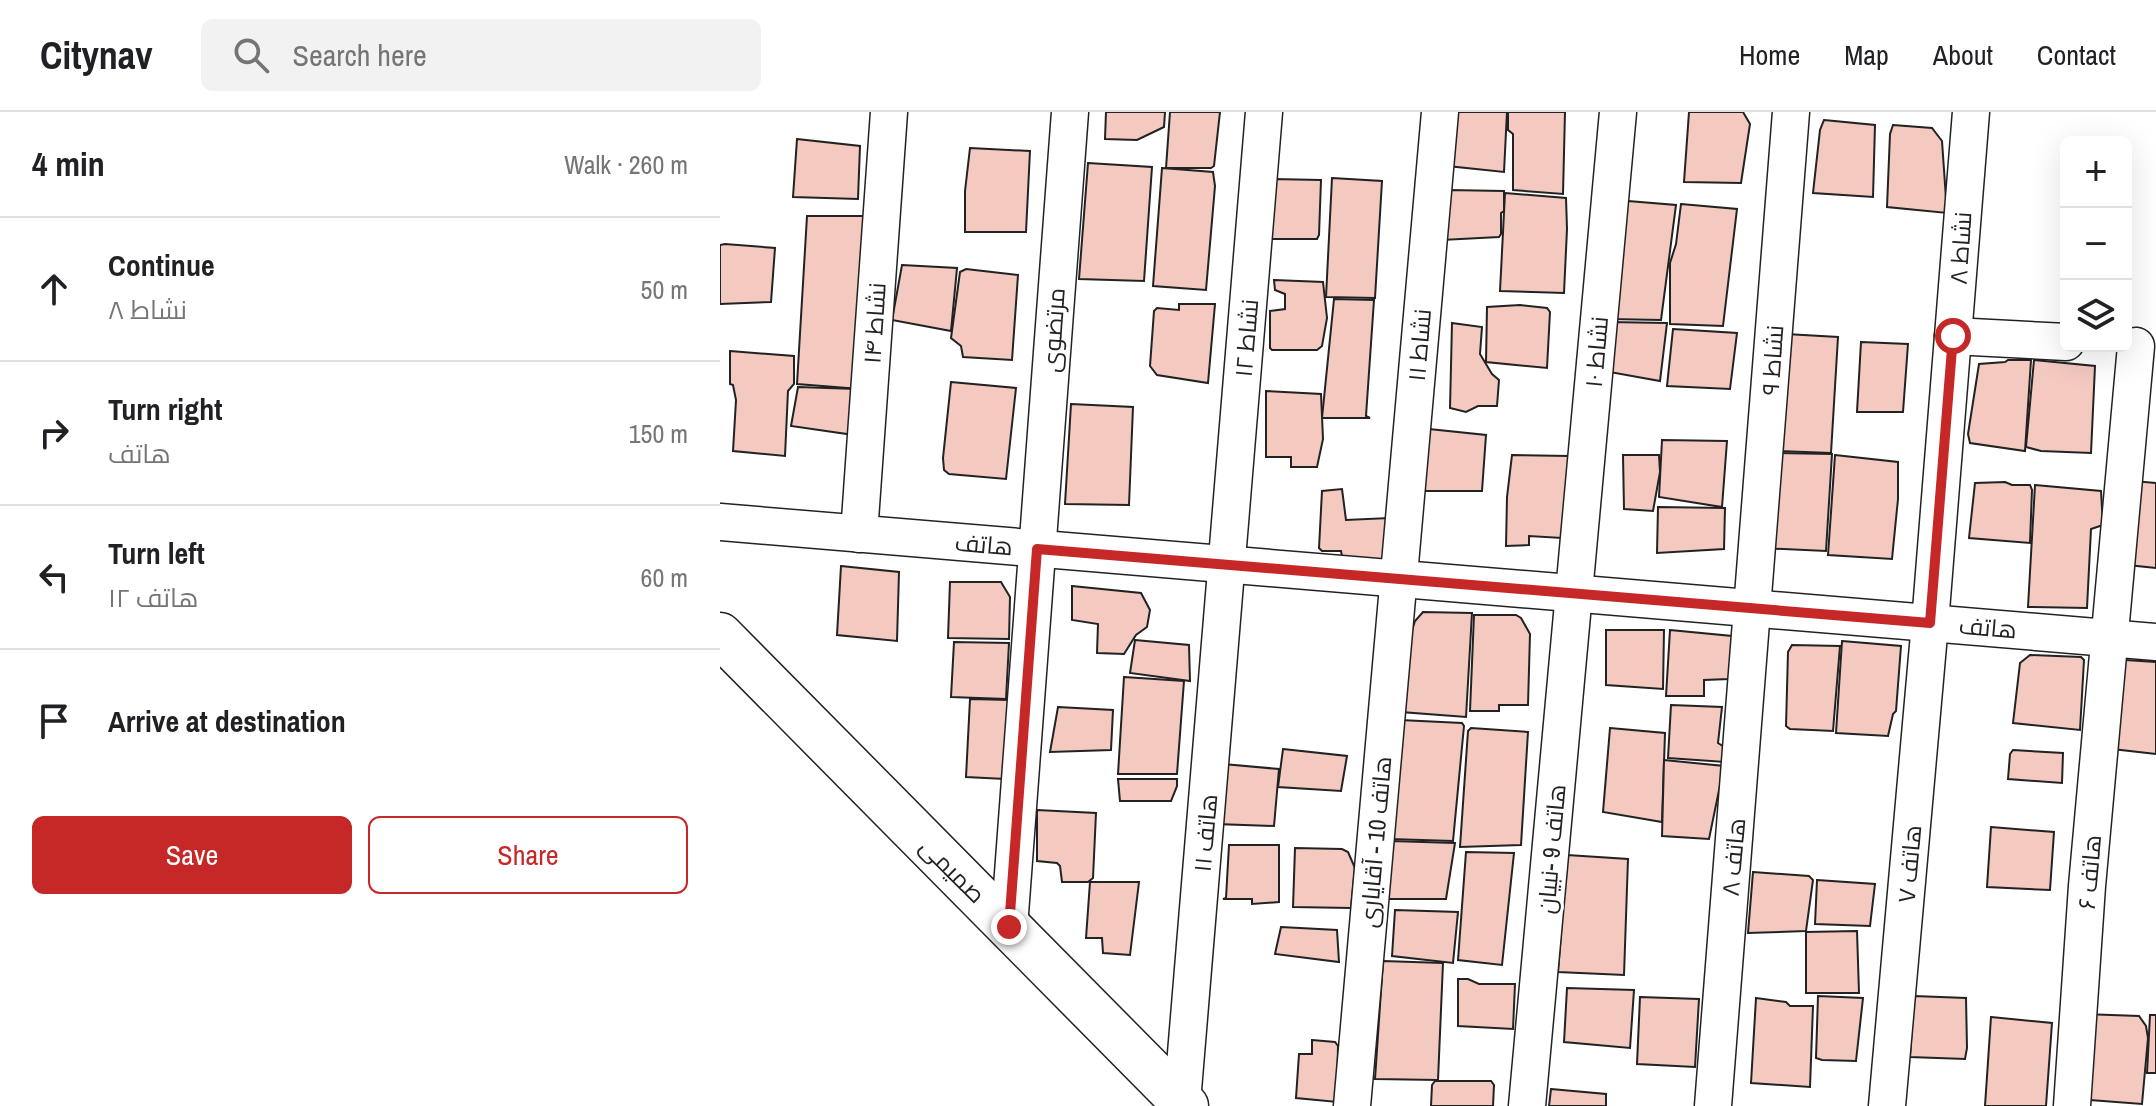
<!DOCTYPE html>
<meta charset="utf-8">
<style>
:root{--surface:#fff;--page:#f2f2f2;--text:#202124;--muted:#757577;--line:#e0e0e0;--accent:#c62828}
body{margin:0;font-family:"Archivo Narrow",Cairo,sans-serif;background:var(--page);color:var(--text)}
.controls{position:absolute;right:24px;top:24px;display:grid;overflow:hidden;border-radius:12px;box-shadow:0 8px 32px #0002}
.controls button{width:72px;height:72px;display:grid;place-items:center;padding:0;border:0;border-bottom:2px solid var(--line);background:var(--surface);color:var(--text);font:40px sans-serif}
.stop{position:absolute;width:24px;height:24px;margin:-18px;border:6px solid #c62828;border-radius:50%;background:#fff}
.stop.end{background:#c62828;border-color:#fff;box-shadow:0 2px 8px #0008}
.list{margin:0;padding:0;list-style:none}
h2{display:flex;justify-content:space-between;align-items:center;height:104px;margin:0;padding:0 32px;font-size:34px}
h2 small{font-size:26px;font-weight:400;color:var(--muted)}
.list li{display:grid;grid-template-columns:52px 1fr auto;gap:24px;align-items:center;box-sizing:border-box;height:144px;padding:0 32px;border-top:2px solid var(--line)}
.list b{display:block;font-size:30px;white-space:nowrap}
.list p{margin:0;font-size:26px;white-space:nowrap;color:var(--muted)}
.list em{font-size:26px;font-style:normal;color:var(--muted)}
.actions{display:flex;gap:16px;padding:24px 32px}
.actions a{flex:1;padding:18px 0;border:2px solid var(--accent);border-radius:12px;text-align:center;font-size:28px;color:var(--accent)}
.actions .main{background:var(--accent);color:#fff}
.icon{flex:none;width:44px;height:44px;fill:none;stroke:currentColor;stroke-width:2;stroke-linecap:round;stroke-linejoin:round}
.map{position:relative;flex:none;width:1436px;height:994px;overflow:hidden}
header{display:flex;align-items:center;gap:48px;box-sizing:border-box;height:112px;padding:0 40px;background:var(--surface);border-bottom:2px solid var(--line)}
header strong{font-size:38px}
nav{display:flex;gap:44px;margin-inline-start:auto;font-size:28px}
.search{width:560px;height:72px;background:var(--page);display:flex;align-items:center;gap:20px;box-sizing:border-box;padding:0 28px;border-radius:12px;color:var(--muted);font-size:30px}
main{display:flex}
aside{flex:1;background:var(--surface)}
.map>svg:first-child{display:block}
</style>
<header>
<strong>Citynav</strong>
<div class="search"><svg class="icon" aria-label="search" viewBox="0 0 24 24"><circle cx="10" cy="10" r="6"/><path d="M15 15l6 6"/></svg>Search here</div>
<nav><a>Home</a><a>Map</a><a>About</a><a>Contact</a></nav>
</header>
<main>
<aside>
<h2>4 min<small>Walk · 260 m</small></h2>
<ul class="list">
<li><svg class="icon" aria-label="ahead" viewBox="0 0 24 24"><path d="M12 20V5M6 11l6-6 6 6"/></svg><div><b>Continue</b><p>نشاط ۸</p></div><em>50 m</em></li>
<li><svg class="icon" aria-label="right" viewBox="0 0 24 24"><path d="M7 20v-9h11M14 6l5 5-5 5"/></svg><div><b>Turn right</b><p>هاتف</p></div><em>150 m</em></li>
<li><svg class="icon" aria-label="left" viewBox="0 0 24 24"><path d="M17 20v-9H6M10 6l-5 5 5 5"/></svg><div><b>Turn left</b><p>هاتف ۱۲</p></div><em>60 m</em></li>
<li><svg class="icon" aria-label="arrive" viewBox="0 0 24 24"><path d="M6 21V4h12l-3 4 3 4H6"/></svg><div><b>Arrive at destination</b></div></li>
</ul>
<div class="actions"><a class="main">Save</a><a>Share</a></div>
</aside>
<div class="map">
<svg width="1436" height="994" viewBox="0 0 1436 994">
<rect width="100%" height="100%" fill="#fff"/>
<!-- building -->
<g fill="#f3c9c0" stroke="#222" stroke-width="2">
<path d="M386,0h59l-1,15 -27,13 -32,-1z"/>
<path d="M450,0h50l-6,54 -3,2h-45z"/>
<path d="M722,0h65l-3,60 -66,-7z"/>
<path d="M788,0h57l-2,82 -50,-4v-56l-5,-4z"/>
<path d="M969,0h54l7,12 -9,59 -57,-1z"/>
<path d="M1104,8l51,5 -2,72 -60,-4 7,-63z"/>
<path d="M1173,13l39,3 10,13 5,72 -60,-6 3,-73z"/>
<path d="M77,27l63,7 -2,53 -65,-2z"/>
<path d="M250,36l60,3 -4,81h-61v-41z"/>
<path d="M368,51l64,4 -8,114 -65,-2z"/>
<path d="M442,56l51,4 2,14 -9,104 -53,-4z"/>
<path d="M612,66l50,3 -7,117 -49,-1z"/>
<path d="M552,67l49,1 -2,55 -2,4h-48z"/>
<path d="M728,78l56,1v20l-3,2v21l-2,3 -57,3z"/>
<path d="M785,81l61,5 1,31 -3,64 -64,-2z"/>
<path d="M908,89l48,4 -15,115 -52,-1z"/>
<path d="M961,92l56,5 -14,117 -53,-2v-61l6,-19z"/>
<path d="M87,104h57l-4,173 -63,-5z"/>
<path d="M5,132l50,4 -4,54 -51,2v-59z"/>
<path d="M182,153l55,3 -6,63 -59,-11z"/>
<path d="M246,157l52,6 -6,85 -49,-3 -2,-11 -10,-8 9,-66z"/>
<path d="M554,168l49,2 4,36 -5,28 -5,4h-45l-2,-2v-37l15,-2v-15l-10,-4z"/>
<path d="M614,187l40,1 -8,116 4,2h-48z"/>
<path d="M459,192h36l-7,79 -51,-8 -7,-9 4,-55 3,-3 22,2z"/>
<path d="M800,193l27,3 3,4 -3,56 -61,-6 1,-55z"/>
<path d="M889,210l58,1 -7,58 -56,-10z"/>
<path d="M732,211l30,4 -2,27 12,20 7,6 -2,26h-19l-12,6 -16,-4z"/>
<path d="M953,217l64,4 -7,56 -63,-3z"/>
<path d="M1066,222l52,3 -7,116 -53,-2z"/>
<path d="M1141,230l47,2 -5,68h-46z"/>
<path d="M10,239l64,5v28l-6,7 -3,65 -52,-5 3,-51 -3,-15 -3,-1z"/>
<path d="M1288,248h23l-6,91 -55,-8 -2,-9 11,-70 26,-2z"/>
<path d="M1314,248l61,6 -4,87 -50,-2 -15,-4z"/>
<path d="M231,270l65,6 -10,91 -57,-5 -5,-4 -1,-12z"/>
<path d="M78,275l59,2 -3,46 -63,-9z"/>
<path d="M546,279l55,3 2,45 -6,28h-26v-10h-25z"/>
<path d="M351,292l62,3 -4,98 -64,-1z"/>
<path d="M709,317l57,6 -4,56h-59z"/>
<path d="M942,328l65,1 -5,66 -63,-10z"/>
<path d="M1051,341l61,1 -6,97 -65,-3z"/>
<path d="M792,343l57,1 -7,82 -33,-2v9l-23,1 1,-49z"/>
<path d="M903,343h36l1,17 -7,39 -29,-2z"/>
<path d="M1115,343l63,7v37l-6,60 -64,-4z"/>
<path d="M1413,369l23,2v85l-28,-3z"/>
<path d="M1285,370l7,3h18l2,5 -2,53 -61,-5 6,-55z"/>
<path d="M1315,373l66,6 2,34 -12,4 -4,79 -59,-1z"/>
<path d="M622,377l4,31 43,-2 -4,43 -43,-4 -1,-6h-19l-3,-3 3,-57z"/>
<path d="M938,395l67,1 -1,41 -67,4z"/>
<path d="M121,454l58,6 -2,69 -60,-6z"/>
<path d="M230,470h51l9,15 -1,42 -61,-1z"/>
<path d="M352,474l69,7 9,17 -3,17 -11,8 -12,19 -27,-1 1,-29 -26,-4z"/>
<path d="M703,500l49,1 -6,104 -65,-5 3,-57 11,-34z"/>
<path d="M754,503h42l5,3 9,16 -2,71h-29v6h-29z"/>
<path d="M886,518h58l-1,59 -57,-4z"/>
<path d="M950,518l62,6 -3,43 -25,1v16h-38z"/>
<path d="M415,528l54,5 1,36 -60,-8z"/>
<path d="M1122,529l59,5 -5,65 -3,3 -5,22 -52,-3z"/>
<path d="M234,530l55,1 -3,56 -55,-2z"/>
<path d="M1072,533l48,1 -7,85 -43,-2 -4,-3 2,-74z"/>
<path d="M1310,543l51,2 3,3 -4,70 -67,-7 7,-60z"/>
<path d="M1390,547l46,3v92l-52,-6z"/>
<path d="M404,565l60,4 -7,93h-59z"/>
<path d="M250,587l40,1 -5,79 -39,-2z"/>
<path d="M951,593l51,2 -4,36 8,5 -1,14 -57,-4z"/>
<path d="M338,595l55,3 -2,40 -61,2z"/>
<path d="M680,608l62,3 2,3 -11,115 -63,-2z"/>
<path d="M751,616l57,4 -7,113 -61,2 8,-116z"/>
<path d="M890,616l55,5 -3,89 -59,-10z"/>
<path d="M563,637l64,7 -6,35 -63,-4z"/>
<path d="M1293,638l50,3 -1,30 -54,-4 2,-25z"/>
<path d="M944,648l60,6 -15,73 -47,-3z"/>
<path d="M503,652l56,5 -5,57 -58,-2z"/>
<path d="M398,667h59v7l-6,15h-51z"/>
<path d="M317,698l59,3 -3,65 -5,4h-26l-2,-16 -3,-3 -20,-2z"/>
<path d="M1271,715l63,5 -4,58 -63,-3z"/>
<path d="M671,729l64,2 -9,56h-58z"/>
<path d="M509,733h50v57l-27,2v-5h-29l3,-1z"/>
<path d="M575,736l47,1 6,3 7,16 -4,40 -58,-1z"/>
<path d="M746,740l48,1 -12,112 -44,-5z"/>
<path d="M847,743l61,4 -4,116 -66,-3z"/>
<path d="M1033,760l56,4 4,4 -7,51 -58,2z"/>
<path d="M1097,768l58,4 -5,42 -55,-2z"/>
<path d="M370,770h49l-9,73 -27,-2 -1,-15h-16z"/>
<path d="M675,798l63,2 -5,51 -61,-7z"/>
<path d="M561,815l56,3 2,32 -64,-8z"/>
<path d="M1137,819l2,62h-53v-61z"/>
<path d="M663,849l60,2 -5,117 -63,-1z"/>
<path d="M738,867h10l11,5h36l-2,45 -55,-3z"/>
<path d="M847,876l67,2 -4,58 -66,-6z"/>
<path d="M1098,884l45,2 -7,63 -34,-1 -6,-2z"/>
<path d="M1194,884l52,2 1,50 -2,11 -55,-2z"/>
<path d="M920,885l59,2 -4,68 -58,-3z"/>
<path d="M1036,886l30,4 4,4h23l-3,81 -59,-4z"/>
<path d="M1363,902l56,2 7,10 2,12 -6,66 -65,-5z"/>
<path d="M1430,903h6v58h-9z"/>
<path d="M1271,905l61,6 -6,83h-61z"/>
<path d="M592,928l23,2 3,4 -1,56 -41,-4 3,-44h13z"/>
<path d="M715,969h56l3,4 -1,21h-62l1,-21z"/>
<path d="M831,977l55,5v12h-57z"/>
</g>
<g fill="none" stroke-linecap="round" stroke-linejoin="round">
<defs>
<g id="street">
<path d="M1233,224l113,6"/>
<path d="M0,410l1436,120"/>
<path d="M139,422l30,-422"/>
<path d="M289,815l61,-815"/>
<path d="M462,990l82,-990"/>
<path d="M632,994l88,-994"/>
<path d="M807,994l91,-994"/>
<path d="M993,994l78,-994"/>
<path d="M1167,994l43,-483 41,-511"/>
<path d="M1352,994l15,-220 49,-540"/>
</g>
<path id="secondary" d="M0,523l466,471"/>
</defs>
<!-- street casing -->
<use href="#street" stroke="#222" stroke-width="39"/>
<!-- secondary casing -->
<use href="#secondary" stroke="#222" stroke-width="47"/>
<!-- street -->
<use href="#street" stroke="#fff" stroke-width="36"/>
<!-- secondary -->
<use href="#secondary" stroke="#fff" stroke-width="44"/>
</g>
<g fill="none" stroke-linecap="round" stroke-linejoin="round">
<!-- route -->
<path stroke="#c62828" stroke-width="10" d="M289,815l28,-378 893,74 23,-287"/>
</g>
<g text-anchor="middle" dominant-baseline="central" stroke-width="6" stroke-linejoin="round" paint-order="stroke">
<!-- street labels -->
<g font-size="24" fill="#222" stroke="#fff">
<text transform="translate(1240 136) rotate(-86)">نشاط ۸</text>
<text transform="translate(154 211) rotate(-86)">نشاط ۱۴</text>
<text transform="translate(333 218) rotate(-86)">مرتضوی</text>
<text transform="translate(526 226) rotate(-85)">نشاط ۱۲</text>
<text transform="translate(699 233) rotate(-85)">نشاط ۱۱</text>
<text transform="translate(876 240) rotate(-85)">نشاط ۱۰</text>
<text transform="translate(1052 248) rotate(-86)">نشاط ۹</text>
<text transform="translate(264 432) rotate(5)">هاتف</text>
<text transform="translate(1268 515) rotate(5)">هاتف</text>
<text transform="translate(485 721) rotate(-85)">هاتف ۱۱</text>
<text transform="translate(655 730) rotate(-85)">هاتف 10 - آقایاری</text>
<text transform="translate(831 737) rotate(-85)">هاتف 9 -نبیان</text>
<text transform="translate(1013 745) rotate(-85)">هاتف ۸</text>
<text transform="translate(1189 752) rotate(-85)">هاتف ۷</text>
<text transform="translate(233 758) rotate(45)">صمیمی</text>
<text transform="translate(1369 760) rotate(-85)">هاتف ۶</text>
</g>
</g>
</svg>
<div class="controls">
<button>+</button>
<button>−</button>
<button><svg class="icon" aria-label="layers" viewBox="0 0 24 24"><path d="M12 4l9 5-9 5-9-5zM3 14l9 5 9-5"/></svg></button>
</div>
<div class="stop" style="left:1233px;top:224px"></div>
<div class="stop end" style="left:289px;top:815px"></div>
</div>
</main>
